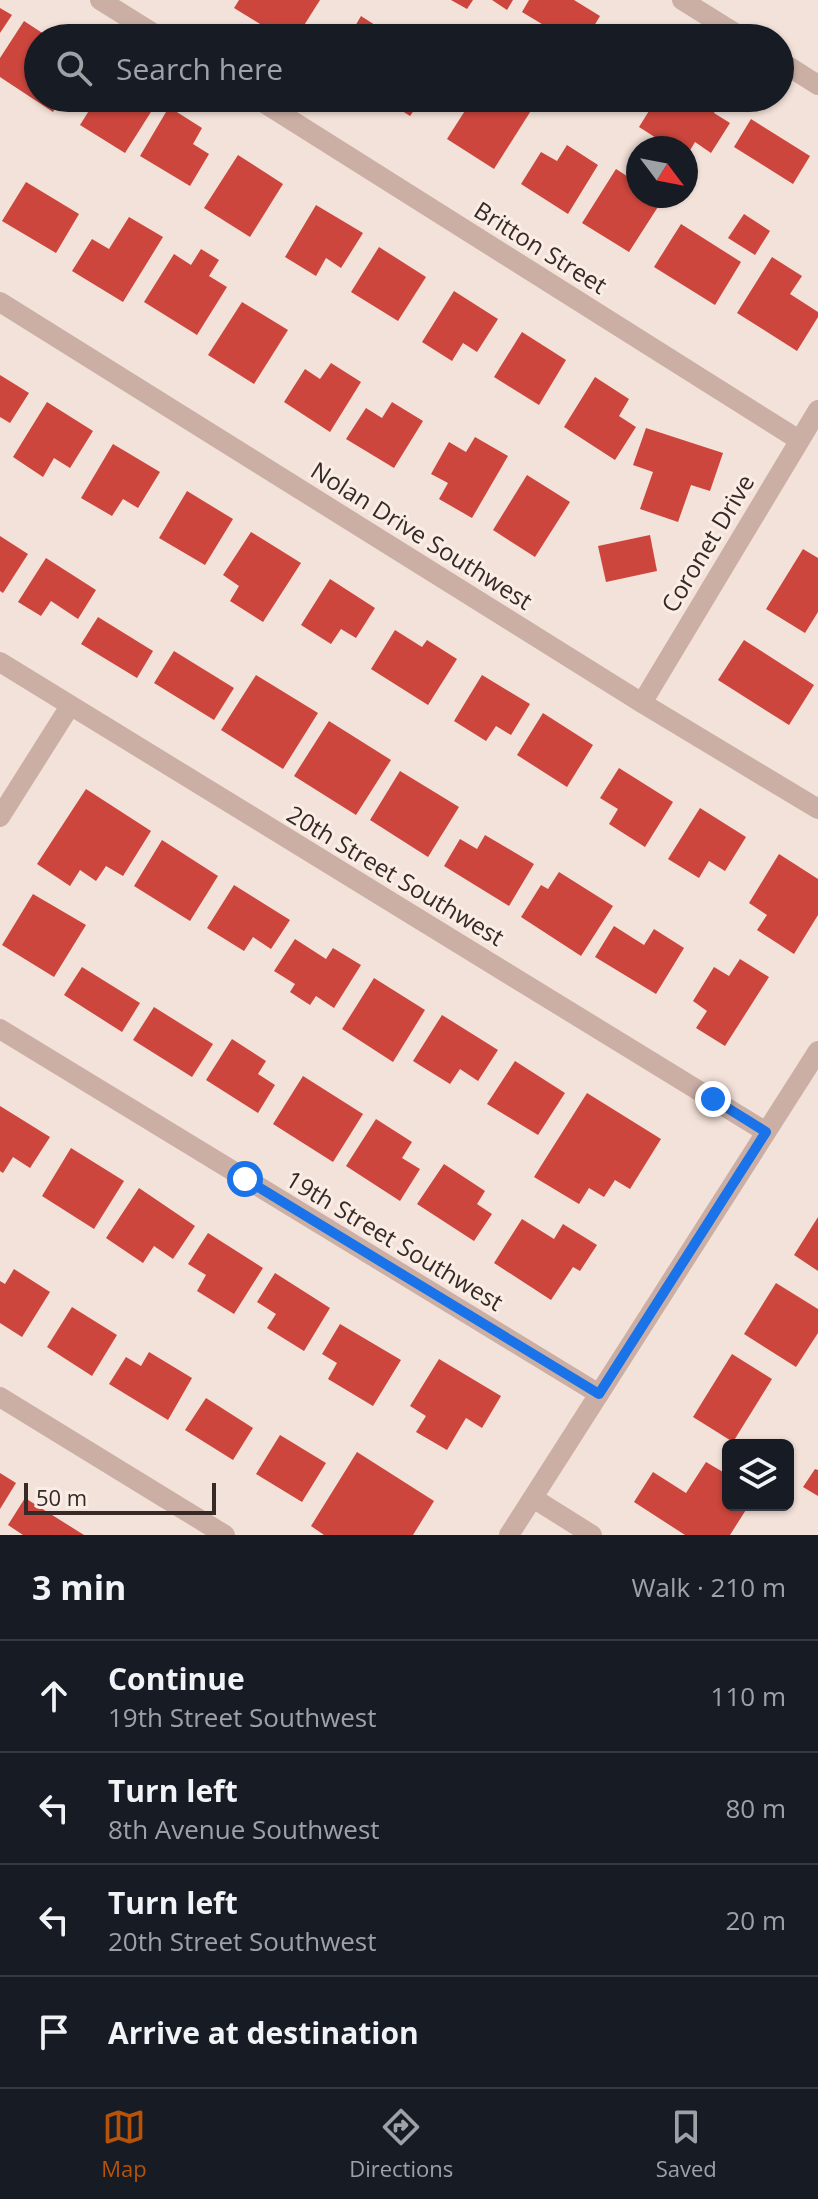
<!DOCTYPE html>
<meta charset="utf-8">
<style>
:root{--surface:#171b24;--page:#242831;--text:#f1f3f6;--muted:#9ea1a6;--line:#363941;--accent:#b45309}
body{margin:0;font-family:"Open Sans",sans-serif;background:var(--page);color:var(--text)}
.controls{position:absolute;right:24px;bottom:24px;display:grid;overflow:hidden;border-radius:12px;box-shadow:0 2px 6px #0004}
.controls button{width:72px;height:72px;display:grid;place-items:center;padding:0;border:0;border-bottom:2px solid var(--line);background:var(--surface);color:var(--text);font:40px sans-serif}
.compass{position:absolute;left:626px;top:136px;width:72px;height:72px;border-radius:50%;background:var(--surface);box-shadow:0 2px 6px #0004;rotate:122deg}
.scale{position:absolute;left:24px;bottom:20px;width:192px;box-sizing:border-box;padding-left:8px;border:4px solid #362926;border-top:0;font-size:22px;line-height:28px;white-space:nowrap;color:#362926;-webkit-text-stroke:6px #faede6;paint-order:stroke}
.stop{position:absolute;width:24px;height:24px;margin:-18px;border:6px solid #1a73e8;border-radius:50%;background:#fff}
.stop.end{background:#1a73e8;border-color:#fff;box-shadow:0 2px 8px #0008}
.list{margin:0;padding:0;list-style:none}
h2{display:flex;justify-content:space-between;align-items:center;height:104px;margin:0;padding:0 32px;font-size:34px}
h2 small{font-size:26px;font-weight:400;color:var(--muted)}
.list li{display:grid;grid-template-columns:52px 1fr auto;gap:24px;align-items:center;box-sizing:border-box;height:112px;padding:0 32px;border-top:2px solid var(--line)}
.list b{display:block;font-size:30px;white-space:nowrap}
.list p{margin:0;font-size:26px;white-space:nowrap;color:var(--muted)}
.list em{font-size:26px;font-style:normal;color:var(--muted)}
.icon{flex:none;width:44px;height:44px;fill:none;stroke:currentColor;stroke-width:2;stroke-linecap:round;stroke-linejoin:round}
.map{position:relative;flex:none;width:818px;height:1535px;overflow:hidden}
.search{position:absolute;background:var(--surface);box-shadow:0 2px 6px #0004;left:24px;right:24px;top:24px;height:88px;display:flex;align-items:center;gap:20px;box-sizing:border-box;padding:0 28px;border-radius:44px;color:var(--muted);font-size:30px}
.sheet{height:552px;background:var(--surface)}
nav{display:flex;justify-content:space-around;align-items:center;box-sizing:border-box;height:112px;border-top:2px solid var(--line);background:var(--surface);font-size:22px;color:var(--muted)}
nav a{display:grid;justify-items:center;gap:4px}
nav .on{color:var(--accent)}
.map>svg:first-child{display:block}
</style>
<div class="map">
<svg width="818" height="1535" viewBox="0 0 818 1535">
<rect width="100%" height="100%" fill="#f3e2d9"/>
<!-- building -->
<g fill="#cc463d">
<path d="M239,0h81l-24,38h-13l-49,-30z"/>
<path d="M451,0h22l-6,9z"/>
<path d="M492,0h21l-6,10z"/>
<path d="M529,0h45l26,16 -13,22h-22l-43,-26z"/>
<path d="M0,8l12,7 -12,18z"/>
<path d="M361,16l31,20 -1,2h-64l9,-14 15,9z"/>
<path d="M24,21l26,17h-12v60h23l-8,14 -53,-35v-19z"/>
<path d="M609,28l16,10h-22z"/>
<path d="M72,98h74l10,6 -31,49 -45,-28 10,-16z"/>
<path d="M382,98h65l-8,13 -18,-11 -11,16z"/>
<path d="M473,98h66l-45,71 -47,-30z"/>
<path d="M657,98h67l-10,15 16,10 -19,30 -16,-11 -9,15v-9h-14l-33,-21z"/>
<path d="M169,107l33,21 -9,16 16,10 -19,32 -50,-30z"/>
<path d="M751,119l59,37 -17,28 -59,-37z"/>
<path d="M567,145l31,20 -30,49 -47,-30 20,-32 16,9z"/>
<path d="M238,155l45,29 -33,53 -46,-29z"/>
<path d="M616,169l22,14v13h20l5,3 -34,53 -47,-29z"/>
<path d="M26,182l53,32 -23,39 -54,-32z"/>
<path d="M316,205l47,28 -22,35 -15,-10 -10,18 -31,-19z"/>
<path d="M744,214l26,17 -15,24 -27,-17z"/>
<path d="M129,217l34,20 -40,65 -51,-31 20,-32 17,10z"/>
<path d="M681,224l60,38 -26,43 -61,-38z"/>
<path d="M379,247l47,30 -28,44 -47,-29z"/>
<path d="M201,249l18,11 -10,16 18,11 -30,48 -53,-33 30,-48 17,11z"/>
<path d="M772,257l30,19 -12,18 28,18v5l-21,34 -60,-38z"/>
<path d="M454,291l44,28 -21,33 -14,-9 -11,18 -30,-19z"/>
<path d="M242,302l46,28 -34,54 -46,-29z"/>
<path d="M522,332l44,28 -27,45 -45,-28z"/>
<path d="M331,363l30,19 -31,50 -46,-30 21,-33 15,10z"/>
<path d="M0,375l29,18 -19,30 -10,-6z"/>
<path d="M595,377l34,22 -10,17 17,11 -21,33 -51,-33z"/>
<path d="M47,402l46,29 -23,37 -16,-10 -11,19 -30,-20z"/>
<path d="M392,402l31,19 -29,47 -48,-29 20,-31 16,10z"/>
<path d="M646,428l77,25 -13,38 -19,-6 -13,37 -38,-13 13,-37 -20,-7z"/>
<path d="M475,437l33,19 -36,62 -33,-19 9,-16 -17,-9 18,-32 17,10z"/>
<path d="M113,444l47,28 -22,36 -15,-9 -11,17 -31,-18z"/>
<path d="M527,475l43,27 -35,55 -42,-27z"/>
<path d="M187,491l46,28 -28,46 -46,-27z"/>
<path d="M251,532l50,31 -38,59 -33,-21 9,-15 -16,-11z"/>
<path d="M650,535l7,36 -51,11 -8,-36z"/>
<path d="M0,536l28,18 -25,39 -3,-2z"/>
<path d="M803,549l15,9v54l-13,21 -39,-24z"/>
<path d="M46,558l50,32 -18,29 -27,-18 -10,15 -23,-14z"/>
<path d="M330,579l45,29 -19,30 -15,-9 -10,15 -30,-19z"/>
<path d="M98,617l55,34 -16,27 -56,-34z"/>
<path d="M395,630l27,17 5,-7 30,19 -29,46 -57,-36z"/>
<path d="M744,640l70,45 -25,40 -71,-45z"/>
<path d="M174,651l60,37 -20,32 -60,-37z"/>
<path d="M256,675l62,38 -35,56 -62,-39z"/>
<path d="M482,675l48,29 -19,31 -15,-9 -10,15 -32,-20z"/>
<path d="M543,713l50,32 -26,42 -50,-32z"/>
<path d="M329,721l62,39 -35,55 -62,-39z"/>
<path d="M619,768l54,34 -28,45 -36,-23 9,-15 -18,-11z"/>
<path d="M400,771l59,36 -31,50 -58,-37z"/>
<path d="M86,789l65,42 -28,45 -17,-10 -10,15 -16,-11 -10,16 -33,-22z"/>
<path d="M700,808l46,29 -21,34 -16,-10 -10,17 -31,-19z"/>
<path d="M485,835l49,29 -25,42 -65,-40 16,-27 17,10z"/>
<path d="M162,840l56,36 -28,45 -56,-35z"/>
<path d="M779,854l39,25v36l-24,39 -37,-24 10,-15 -18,-12z"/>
<path d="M559,872l54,34 -32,50 -60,-39 20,-32 7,4z"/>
<path d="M234,885l56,35 -19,29 -18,-12 -9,14 -37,-23z"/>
<path d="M33,894l53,31 -32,52 -52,-32z"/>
<path d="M614,926l30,19 10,-16 30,19 -28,46 -61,-37z"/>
<path d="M295,939l31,20 7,-11 28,17 -27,43 -18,-12 -6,9 -20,-13 5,-8 -21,-13z"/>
<path d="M740,959l29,18 -44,69 -29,-18 11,-17 -14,-10 21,-34 15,9z"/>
<path d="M82,967l58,36 -18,29 -58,-37z"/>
<path d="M374,978l51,32 -32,52 -51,-33z"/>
<path d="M154,1007l59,37 -21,33 -59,-37z"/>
<path d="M442,1015l56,35 -20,31 -18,-12 -10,15 -37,-23z"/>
<path d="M232,1039l34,22 -8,13 17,11 -17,28 -52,-33z"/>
<path d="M515,1061l50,32 -27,42 -51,-31z"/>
<path d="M303,1076l60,38 -30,48 -60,-38z"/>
<path d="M587,1093l74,46 -31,50 -15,-9 -11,17 -15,-9 -10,16 -45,-27z"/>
<path d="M0,1106l50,31 -20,31 -17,-11 -10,16 -3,-2z"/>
<path d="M376,1119l36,23 -10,16 18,11 -20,32 -54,-35z"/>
<path d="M71,1148l53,33 -30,48 -52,-33z"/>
<path d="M444,1164l41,27 -8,13 15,10 -18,27 -57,-37z"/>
<path d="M139,1188l56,38 -22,33 -19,-13 -11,17 -37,-25z"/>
<path d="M818,1217v54l-24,-16z"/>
<path d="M522,1219l32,20 9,-15 34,21 -17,26 -7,-4 -22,33 -57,-37z"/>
<path d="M208,1233l55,35 -29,46 -37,-23 9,-16 -18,-11z"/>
<path d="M14,1269l36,23 -28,45 -22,-14v-42l5,3z"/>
<path d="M275,1273l55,35 -26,43 -37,-23 9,-14 -19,-12z"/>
<path d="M776,1283l42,26v24l-22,34 -52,-33z"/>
<path d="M72,1307l45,28 -25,41 -45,-29z"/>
<path d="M340,1324l61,36 -28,46 -45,-27 9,-16 -15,-9z"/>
<path d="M149,1352l43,26 -24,42 -59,-36 17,-27 15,9z"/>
<path d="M732,1354l40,25 -39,63 -40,-25z"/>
<path d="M439,1359l62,37 -19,32 -16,-10 -19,32 -31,-18 10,-16 -16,-10z"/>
<path d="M206,1398l47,30 -20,32 -48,-30z"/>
<path d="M280,1435l46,28 -24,39 -46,-28z"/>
<path d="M357,1452l77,49 -21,34h-89l-13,-9z"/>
<path d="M706,1462l17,10 5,-8v41h21l-19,30h-45l-51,-33 19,-30 33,21z"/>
<path d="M815,1469l3,1v26l-15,-9z"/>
<path d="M0,1473l16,10 -16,26z"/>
<path d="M25,1498l59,37h-61l-15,-10z"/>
</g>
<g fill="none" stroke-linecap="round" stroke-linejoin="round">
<!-- minor -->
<g stroke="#cbafa5" stroke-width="20">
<path d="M100,0l61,38"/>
<path d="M682,0l61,38"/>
<path d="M780,61l38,24"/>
<path d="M256,98l543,342"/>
<path d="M0,302l642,401 176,106"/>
<path d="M0,662l766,470"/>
<path d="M642,703l176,-293"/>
<path d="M0,817l70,-111"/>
<path d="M0,1029l599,365"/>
<path d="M0,1397l225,138"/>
<path d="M533,1498l59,37"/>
<path d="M509,1535l309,-484"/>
</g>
</g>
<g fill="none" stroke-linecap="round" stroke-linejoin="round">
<!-- route -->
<path stroke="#1a73e8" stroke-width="10" d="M245,1179l354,215 167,-262 -53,-33"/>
</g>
<g text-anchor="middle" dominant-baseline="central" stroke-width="6" stroke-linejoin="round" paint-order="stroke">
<!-- street labels -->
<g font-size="24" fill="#362926" stroke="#faede6">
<text transform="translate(541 247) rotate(32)">Britton Street</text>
<text transform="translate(422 535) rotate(32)">Nolan Drive Southwest</text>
<text transform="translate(707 543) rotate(-59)">Coronet Drive</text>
<text transform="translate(396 875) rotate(31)">20th Street Southwest</text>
<text transform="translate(395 1240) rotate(31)">19th Street Southwest</text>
</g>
</g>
</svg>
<div class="controls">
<button><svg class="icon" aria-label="layers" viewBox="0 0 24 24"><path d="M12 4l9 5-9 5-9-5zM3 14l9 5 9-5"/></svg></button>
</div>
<svg class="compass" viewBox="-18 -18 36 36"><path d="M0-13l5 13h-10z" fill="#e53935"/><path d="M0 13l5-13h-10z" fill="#9ea1a6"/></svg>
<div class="scale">50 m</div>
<div class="stop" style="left:245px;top:1179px"></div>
<div class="stop end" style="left:713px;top:1099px"></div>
<div class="search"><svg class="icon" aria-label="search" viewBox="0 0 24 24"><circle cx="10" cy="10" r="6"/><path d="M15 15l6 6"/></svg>Search here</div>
</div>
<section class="sheet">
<h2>3 min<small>Walk · 210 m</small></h2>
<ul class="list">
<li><svg class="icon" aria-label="ahead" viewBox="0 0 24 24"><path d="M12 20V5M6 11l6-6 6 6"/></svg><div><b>Continue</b><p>19th Street Southwest</p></div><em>110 m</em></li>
<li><svg class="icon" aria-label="left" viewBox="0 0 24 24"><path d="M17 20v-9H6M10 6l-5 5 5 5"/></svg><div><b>Turn left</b><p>8th Avenue Southwest</p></div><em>80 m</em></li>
<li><svg class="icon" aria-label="left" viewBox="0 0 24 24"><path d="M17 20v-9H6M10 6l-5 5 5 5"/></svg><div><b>Turn left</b><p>20th Street Southwest</p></div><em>20 m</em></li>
<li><svg class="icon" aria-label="arrive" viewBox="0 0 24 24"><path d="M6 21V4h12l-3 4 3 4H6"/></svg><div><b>Arrive at destination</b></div></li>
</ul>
</section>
<nav>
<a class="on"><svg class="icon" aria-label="map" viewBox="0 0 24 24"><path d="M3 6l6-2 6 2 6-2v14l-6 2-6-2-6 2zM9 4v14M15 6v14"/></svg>Map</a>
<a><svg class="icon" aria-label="directions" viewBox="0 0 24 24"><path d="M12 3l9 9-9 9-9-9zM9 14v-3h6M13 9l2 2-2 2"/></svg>Directions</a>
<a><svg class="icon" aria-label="saved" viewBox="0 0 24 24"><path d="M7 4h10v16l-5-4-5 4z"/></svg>Saved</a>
</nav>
